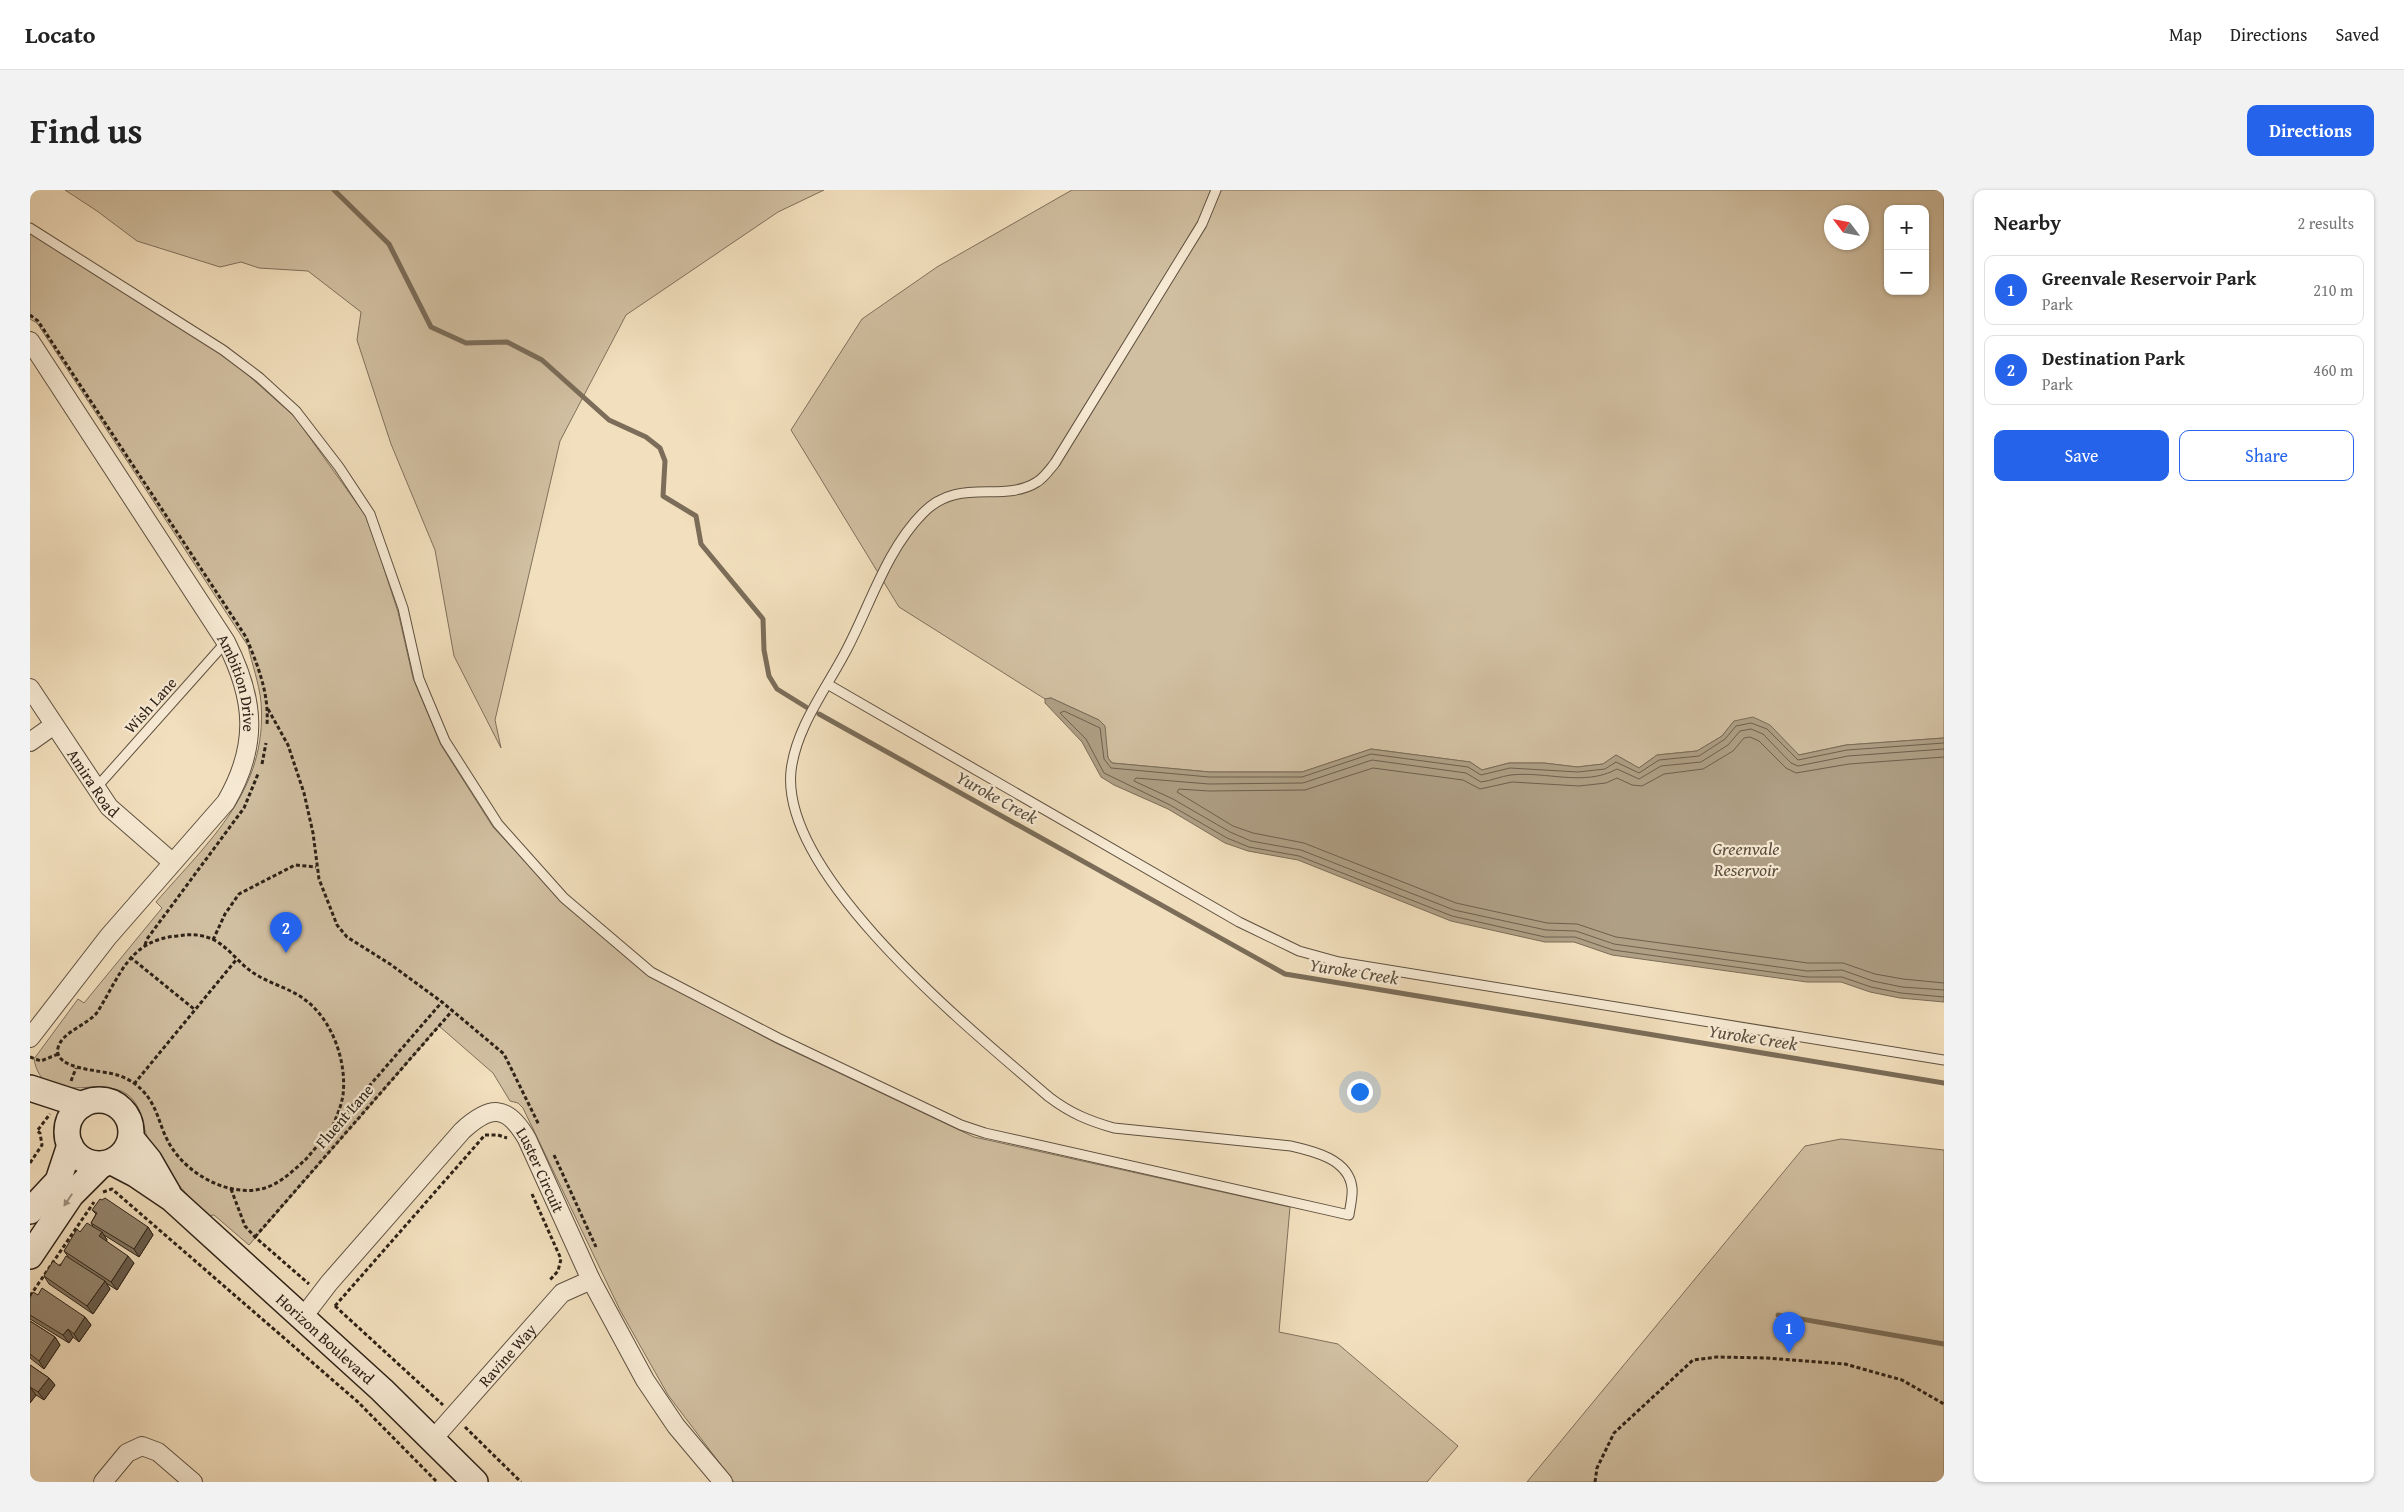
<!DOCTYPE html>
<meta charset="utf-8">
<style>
:root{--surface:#fff;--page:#f2f2f2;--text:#222;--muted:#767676;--line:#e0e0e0;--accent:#2563eb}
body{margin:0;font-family:"Gentium Book Plus",serif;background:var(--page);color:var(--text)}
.controls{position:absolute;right:15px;top:15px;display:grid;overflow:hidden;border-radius:10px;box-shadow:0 1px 4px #0004}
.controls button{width:45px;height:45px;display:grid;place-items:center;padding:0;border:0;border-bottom:1px solid var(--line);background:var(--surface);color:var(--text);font:25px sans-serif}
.compass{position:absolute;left:1794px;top:15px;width:45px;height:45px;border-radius:50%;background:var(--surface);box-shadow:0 1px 4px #0004;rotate:302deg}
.you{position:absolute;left:1329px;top:901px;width:18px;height:18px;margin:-12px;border:4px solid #fff;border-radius:50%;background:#1a73e8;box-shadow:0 0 0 8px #1a73e833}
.badge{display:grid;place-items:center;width:32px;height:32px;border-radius:50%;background:var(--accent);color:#fff;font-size:16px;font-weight:700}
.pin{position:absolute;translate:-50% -41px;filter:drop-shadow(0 1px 2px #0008)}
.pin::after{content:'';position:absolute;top:26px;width:18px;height:15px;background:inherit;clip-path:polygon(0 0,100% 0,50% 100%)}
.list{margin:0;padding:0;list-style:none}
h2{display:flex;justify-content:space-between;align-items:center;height:65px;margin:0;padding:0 20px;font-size:21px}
h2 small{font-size:16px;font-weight:400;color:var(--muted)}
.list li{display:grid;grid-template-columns:32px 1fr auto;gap:15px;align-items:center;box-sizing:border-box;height:70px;margin:0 10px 10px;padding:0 10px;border:1px solid var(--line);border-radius:10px}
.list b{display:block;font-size:19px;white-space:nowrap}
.list p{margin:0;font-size:16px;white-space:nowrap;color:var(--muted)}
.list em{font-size:16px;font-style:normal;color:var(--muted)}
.actions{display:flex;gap:10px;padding:15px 20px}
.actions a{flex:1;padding:11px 0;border:1px solid var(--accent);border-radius:10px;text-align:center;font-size:18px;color:var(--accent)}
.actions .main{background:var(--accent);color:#fff}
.map{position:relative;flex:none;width:1914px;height:1292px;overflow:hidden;border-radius:10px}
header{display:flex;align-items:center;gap:30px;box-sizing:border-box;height:70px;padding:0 25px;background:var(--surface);border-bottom:1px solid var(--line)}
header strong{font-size:24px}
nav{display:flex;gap:28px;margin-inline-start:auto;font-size:18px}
.intro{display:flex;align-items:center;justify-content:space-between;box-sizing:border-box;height:120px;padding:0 30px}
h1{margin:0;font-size:35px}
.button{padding:12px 22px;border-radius:10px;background:var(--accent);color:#fff;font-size:18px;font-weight:700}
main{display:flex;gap:30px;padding:0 30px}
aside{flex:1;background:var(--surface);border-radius:10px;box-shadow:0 1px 4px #0004}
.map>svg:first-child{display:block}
</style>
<header>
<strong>Locato</strong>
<nav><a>Map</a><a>Directions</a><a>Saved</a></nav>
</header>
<div class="intro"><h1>Find us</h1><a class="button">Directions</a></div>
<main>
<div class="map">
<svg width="1914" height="1292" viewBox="0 0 1914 1292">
<rect width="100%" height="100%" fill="#f2dfbd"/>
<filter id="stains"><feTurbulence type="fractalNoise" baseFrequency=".004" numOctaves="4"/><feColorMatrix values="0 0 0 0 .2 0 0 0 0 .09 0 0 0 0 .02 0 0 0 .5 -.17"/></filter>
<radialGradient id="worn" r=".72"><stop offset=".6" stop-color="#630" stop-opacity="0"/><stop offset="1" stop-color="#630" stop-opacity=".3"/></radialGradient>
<!-- green -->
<g fill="#d1bfa1" stroke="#80705c" fill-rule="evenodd">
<path d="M35,0h759l-46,22 -152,103 -66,126 -65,279 6,28 -47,-92 -19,-106 -44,-106 -34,-104 4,-28 -53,-41 -49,-3 -18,-6 -21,5 -83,-26 -40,-30z"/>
<path d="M1042,0h872v548l-98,7 -47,10 -13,-13 -52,-21 -12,15 -25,15 -40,4 -18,13 -23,-13 -13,9 -26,3 -33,-4h-35l-27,7 -12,-8 -99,-13 -69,23h-92l-98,-9 -4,-5 -9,-38 -48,-22 -6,1 -146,-92 -108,-177 71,-111 75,-52zM1858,19h37v82h-37zM1802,22h30v30h-30z"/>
<path d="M0,42l201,128 64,57 73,102 30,93 15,66 28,67 52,82 72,78 81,69 132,70 196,93 316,70 -11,125 59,12 120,102 -31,36h-693l-66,-87 -48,-85 -97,-202 -5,-5 -8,-2 -17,-28 -54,-47 -190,219 -35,-30 -8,1c-20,-24 -46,-48 -58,-77 -6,-14 -6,-34 -20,-44 -30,-22 -85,15 -94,-36l44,-60 6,4 78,-95 -6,-6c53,-61 112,-112 105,-200 -2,-19 -9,-38 -13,-56l-211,-323 -7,-4z"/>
<path d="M1811,949l103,11v332h-417l278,-336z"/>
</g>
<!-- water -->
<path fill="#af9f85" stroke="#7b6d59" d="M1021,508l48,22 6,6 3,32 4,5 98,9h92l69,-23 99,13 12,8 27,-7h35l33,4 26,-3 13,-9 23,13 18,-13 40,-4 25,-15 12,-15 19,-4 17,8 29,30 47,-10 98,-7v264l-44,-4 -30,-6 -29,-10h-34l-195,-27 -38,-13h-29l-94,-21 -153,-61 -50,-9 -23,-8 -57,-34 -54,-24 -13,-8 -19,-35 -37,-39v-4z"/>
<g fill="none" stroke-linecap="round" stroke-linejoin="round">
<!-- shore -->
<g stroke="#6e604e" stroke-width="1">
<path d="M1914,553l-97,7 -49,10 -31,-31 -16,-6 -15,3 -11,13 -26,17 -40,4 -20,13 -23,-11 -11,7 -27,3 -68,-4 -29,7 -13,-8 -97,-13 -69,23h-93l-98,-9 -7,-9 -4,-31 -36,-17 -4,2 26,26 18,34 66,32 57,33 22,9 50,9 153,60 93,21h30l38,13 194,27h35l29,10 30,6 43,4"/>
<path d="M1914,559l-96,7 -50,10 -7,-3 -28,-29 -12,-5 -11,2 -12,14 -27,17 -40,4 -22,13 -22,-10c-33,18 -71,2 -106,6 -10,1 -20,6 -30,7l-15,-9 -94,-13 -69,23 -94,1 -73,-6 -2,3 39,18 57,33 21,9 50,9 153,60 92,20 30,1 38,13 193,27 35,-1 31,11 29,6 42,3"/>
<path d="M1914,567l-95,7 -53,9 -10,-5 -27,-27 -9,-4 -6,1 -11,13 -30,18 -39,5 -22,12 -10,-1 -15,-7 -11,5 -27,3 -67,-4 -32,7 -17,-9 -90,-12 -68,22 -96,1 -30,-2 -2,3 56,34 20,7 51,10 152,60 91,20 30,1 39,13 192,26h35l32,11 28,5 41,4"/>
</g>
<!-- stream -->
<g stroke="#7b6d59" stroke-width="5">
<path d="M304,0l55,54 42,83 35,16 41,-1 35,18 67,60 37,17 14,11 5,13 -2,35 33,20 5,28 62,75 1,31 5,26 8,13 29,18"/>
<path d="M789,524l466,260 659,109"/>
<path d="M1748,1125l166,29"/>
</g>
<defs>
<g id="lane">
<path d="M0,38l193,122 37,28 36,33 43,56 31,47 33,94 16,71 26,62 53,83 66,74 87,74 127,66 183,87 24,8 364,82c1,-8 4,-19 3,-27 -3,-29 -39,-37 -61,-42l-177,-18c-25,-7 -44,-15 -65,-31 -74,-64 -269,-220 -258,-326 5,-44 36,-83 56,-122 23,-44 40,-100 76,-136 36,-37 79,-9 114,-31 7,-4 13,-13 18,-19l147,-239 14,-34"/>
<path d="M799,495l410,237 60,29 40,11 605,98"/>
<path d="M66,598l130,-146"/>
</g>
<g id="street">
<path id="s1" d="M0,151l196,301c29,57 33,103 0,160l-118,135 -78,101"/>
<path id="s2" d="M0,498l79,119 63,55"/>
<path d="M0,552l24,-17"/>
<path id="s3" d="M273,1127l26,-34 133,-152c28,-26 45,-27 65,8l64,141 54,100 31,46 47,56"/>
<path id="s4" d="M403,1249l129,-146 29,-13"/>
<path d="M73,1292l24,-29 15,-7 16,6 35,30"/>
</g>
<g id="secondary">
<path d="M0,898l52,17"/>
<circle cx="69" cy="942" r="32"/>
<path d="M101,948l18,22 19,33"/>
<path id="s5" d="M82,972l23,12 37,25 210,191 93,92"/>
<path d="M0,1021l28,-30 12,-36"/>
<path d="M0,1066l41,-61 30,-30"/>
</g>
</defs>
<!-- lane casing -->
<use href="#lane" stroke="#5f5140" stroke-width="11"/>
<!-- street casing -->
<use href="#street" stroke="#5f5140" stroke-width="20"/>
<!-- secondary casing -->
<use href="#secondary" stroke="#2e2217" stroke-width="28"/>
<!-- path -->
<g stroke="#2e2217" stroke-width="3" stroke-dasharray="4 2.5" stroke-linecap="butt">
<path d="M0,125l8,6 208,316c12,29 23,56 21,87"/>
<path d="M238,519l20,36 16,48 9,40 6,46 18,46 10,12 43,27 52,38 62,52 35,71"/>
<path d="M232,574l4,-21"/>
<path d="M183,750l12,-26 14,-20 56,-29 21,2"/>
<path d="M115,755l2,-6 97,-131 14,-34"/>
<path d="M100,767l64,52"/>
<path d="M0,867l11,4 17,-7"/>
<path d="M41,891l5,-13"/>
<path d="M104,894l102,-124"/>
<path d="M300,942c5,-12 11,-24 13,-37 4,-34 -11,-76 -39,-96 -15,-11 -33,-15 -49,-25 -15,-9 -27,-28 -43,-35 -12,-5 -22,-5 -35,-3 -48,4 -57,40 -79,75 -9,14 -36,20 -40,37 -5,22 45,22 59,27 8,2 18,8 24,14 19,19 17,38 31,59 18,28 59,50 93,40 16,-5 29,-18 41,-29l136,-157"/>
<path d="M524,965l42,92"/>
<path d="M0,973l12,-18 -2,-12 -3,-2 13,-17"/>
<path d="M201,999l14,37 10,11 54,47"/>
<path d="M73,1002l9,-3 246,213 79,80"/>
<path d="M502,1004l29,65 -3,12 -9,10"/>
<path d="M225,1047l197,-226"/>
<path d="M0,1106l64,-94"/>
<path d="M305,1116l150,-171h13l9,3"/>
<path d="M305,1116l108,99"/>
<path d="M435,1237l56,55"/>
<path d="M1565,1292l2,-14 17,-35 79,-73 24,-3 50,1 78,6 57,16 42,24"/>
</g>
<!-- lane -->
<use href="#lane" stroke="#f7ead4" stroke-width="9"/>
<!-- street -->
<use href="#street" stroke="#f7ead4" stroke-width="18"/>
<!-- secondary -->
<use href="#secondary" stroke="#f7ead4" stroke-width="25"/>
</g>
<!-- wall -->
<g fill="#7f725e" stroke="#2e2217">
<path d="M62,1020l56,17 5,8 -14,22 -35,-22 3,5 -1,1 28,22 -17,27 -11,-7 4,6 -17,25 -44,-30 -5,-8 25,-18 -5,-7 16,-19 14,-4 -3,-5 5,-9z"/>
<path d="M8,1105l47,22 6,8 -12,17 -6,-5 -4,6 -39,-24v-21z"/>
<path d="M0,1131l25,16 5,8 -16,24 -14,-11z"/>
<path d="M0,1175l19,13 6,7 -11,15 -8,-5 -6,8z"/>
</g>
<!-- shaded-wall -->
<g fill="#685c4c" stroke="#2e2217">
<path d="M118,1037l5,8 -14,22 -5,-8z"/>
<path d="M72,1042l5,8 -2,4 -6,-8z"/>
<path d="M98,1066l6,7 -17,27 -6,-8z"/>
<path d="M75,1091l5,8 -17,25 -6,-8z"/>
<path d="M55,1127l6,8 -12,17 -5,-8z"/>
<path d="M38,1139l5,8 -4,6 -6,-8z"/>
<path d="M25,1147l5,8 -16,24 -5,-8z"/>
<path d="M19,1188l6,7 -11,15 -6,-8z"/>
<path d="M0,1197l6,8 -6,8z"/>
</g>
<!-- building -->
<g fill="#94846d" stroke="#2e2217">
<path d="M75,1008l43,29 -14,22 -43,-26 6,-10 -5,-3 8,-11 2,1z"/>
<path d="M57,1033l15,9 -3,4 29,20 -17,26 -47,-31 13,-22 3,3z"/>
<path d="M36,1066l39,25 -18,25 -43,-30 9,-15 7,5z"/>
<path d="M12,1098l43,29 -11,17 -6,-5 -5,6 -33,-20v-17l3,-6 5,3z"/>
<path d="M0,1131l25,16 -16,24 -9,-7z"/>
<path d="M0,1175l19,13 -11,14 -8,-5z"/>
</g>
<!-- one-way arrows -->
<defs><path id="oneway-solid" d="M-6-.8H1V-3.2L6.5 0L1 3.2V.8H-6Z" transform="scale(1.25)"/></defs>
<use fill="#9d907f" href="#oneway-solid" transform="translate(38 1010) rotate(124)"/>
<g text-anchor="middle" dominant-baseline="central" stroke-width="4.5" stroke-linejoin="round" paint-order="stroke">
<!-- street labels -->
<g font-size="16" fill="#2e2217" stroke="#f7ead4">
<text stroke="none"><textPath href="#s1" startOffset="402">Ambition Drive</textPath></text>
<text transform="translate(120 515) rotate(-48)">Wish Lane</text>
<text stroke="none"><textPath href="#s2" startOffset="114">Amira Road</textPath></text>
<text transform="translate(314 926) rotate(-49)">Fluent Lane</text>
<text stroke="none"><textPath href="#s3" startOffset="361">Luster Circuit</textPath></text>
<text stroke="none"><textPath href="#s5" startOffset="278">Horizon Boulevard</textPath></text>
<text stroke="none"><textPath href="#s4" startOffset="112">Ravine Way</textPath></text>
</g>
<!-- water labels -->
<g font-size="18" font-style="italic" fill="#5b4e3e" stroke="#f7ead4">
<text transform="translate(967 607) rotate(29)">Yuroke Creek</text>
<text x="1716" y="658">Greenvale<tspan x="1716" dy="21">Reservoir</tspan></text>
<text transform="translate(1324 781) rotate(9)">Yuroke Creek</text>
<text transform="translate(1723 847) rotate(9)">Yuroke Creek</text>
</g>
</g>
<rect width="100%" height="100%" filter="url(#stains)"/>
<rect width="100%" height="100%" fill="url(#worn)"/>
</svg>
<div class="controls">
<button>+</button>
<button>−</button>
</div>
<svg class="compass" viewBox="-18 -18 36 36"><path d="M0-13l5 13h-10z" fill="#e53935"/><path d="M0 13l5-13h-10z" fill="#767676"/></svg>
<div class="you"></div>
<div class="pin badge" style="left:1759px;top:1163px">1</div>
<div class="pin badge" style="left:256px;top:763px">2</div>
</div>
<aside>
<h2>Nearby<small>2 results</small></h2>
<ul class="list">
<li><span class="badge">1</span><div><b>Greenvale Reservoir Park</b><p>Park</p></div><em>210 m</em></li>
<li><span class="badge">2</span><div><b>Destination Park</b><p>Park</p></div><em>460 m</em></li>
</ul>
<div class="actions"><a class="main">Save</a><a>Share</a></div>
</aside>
</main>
